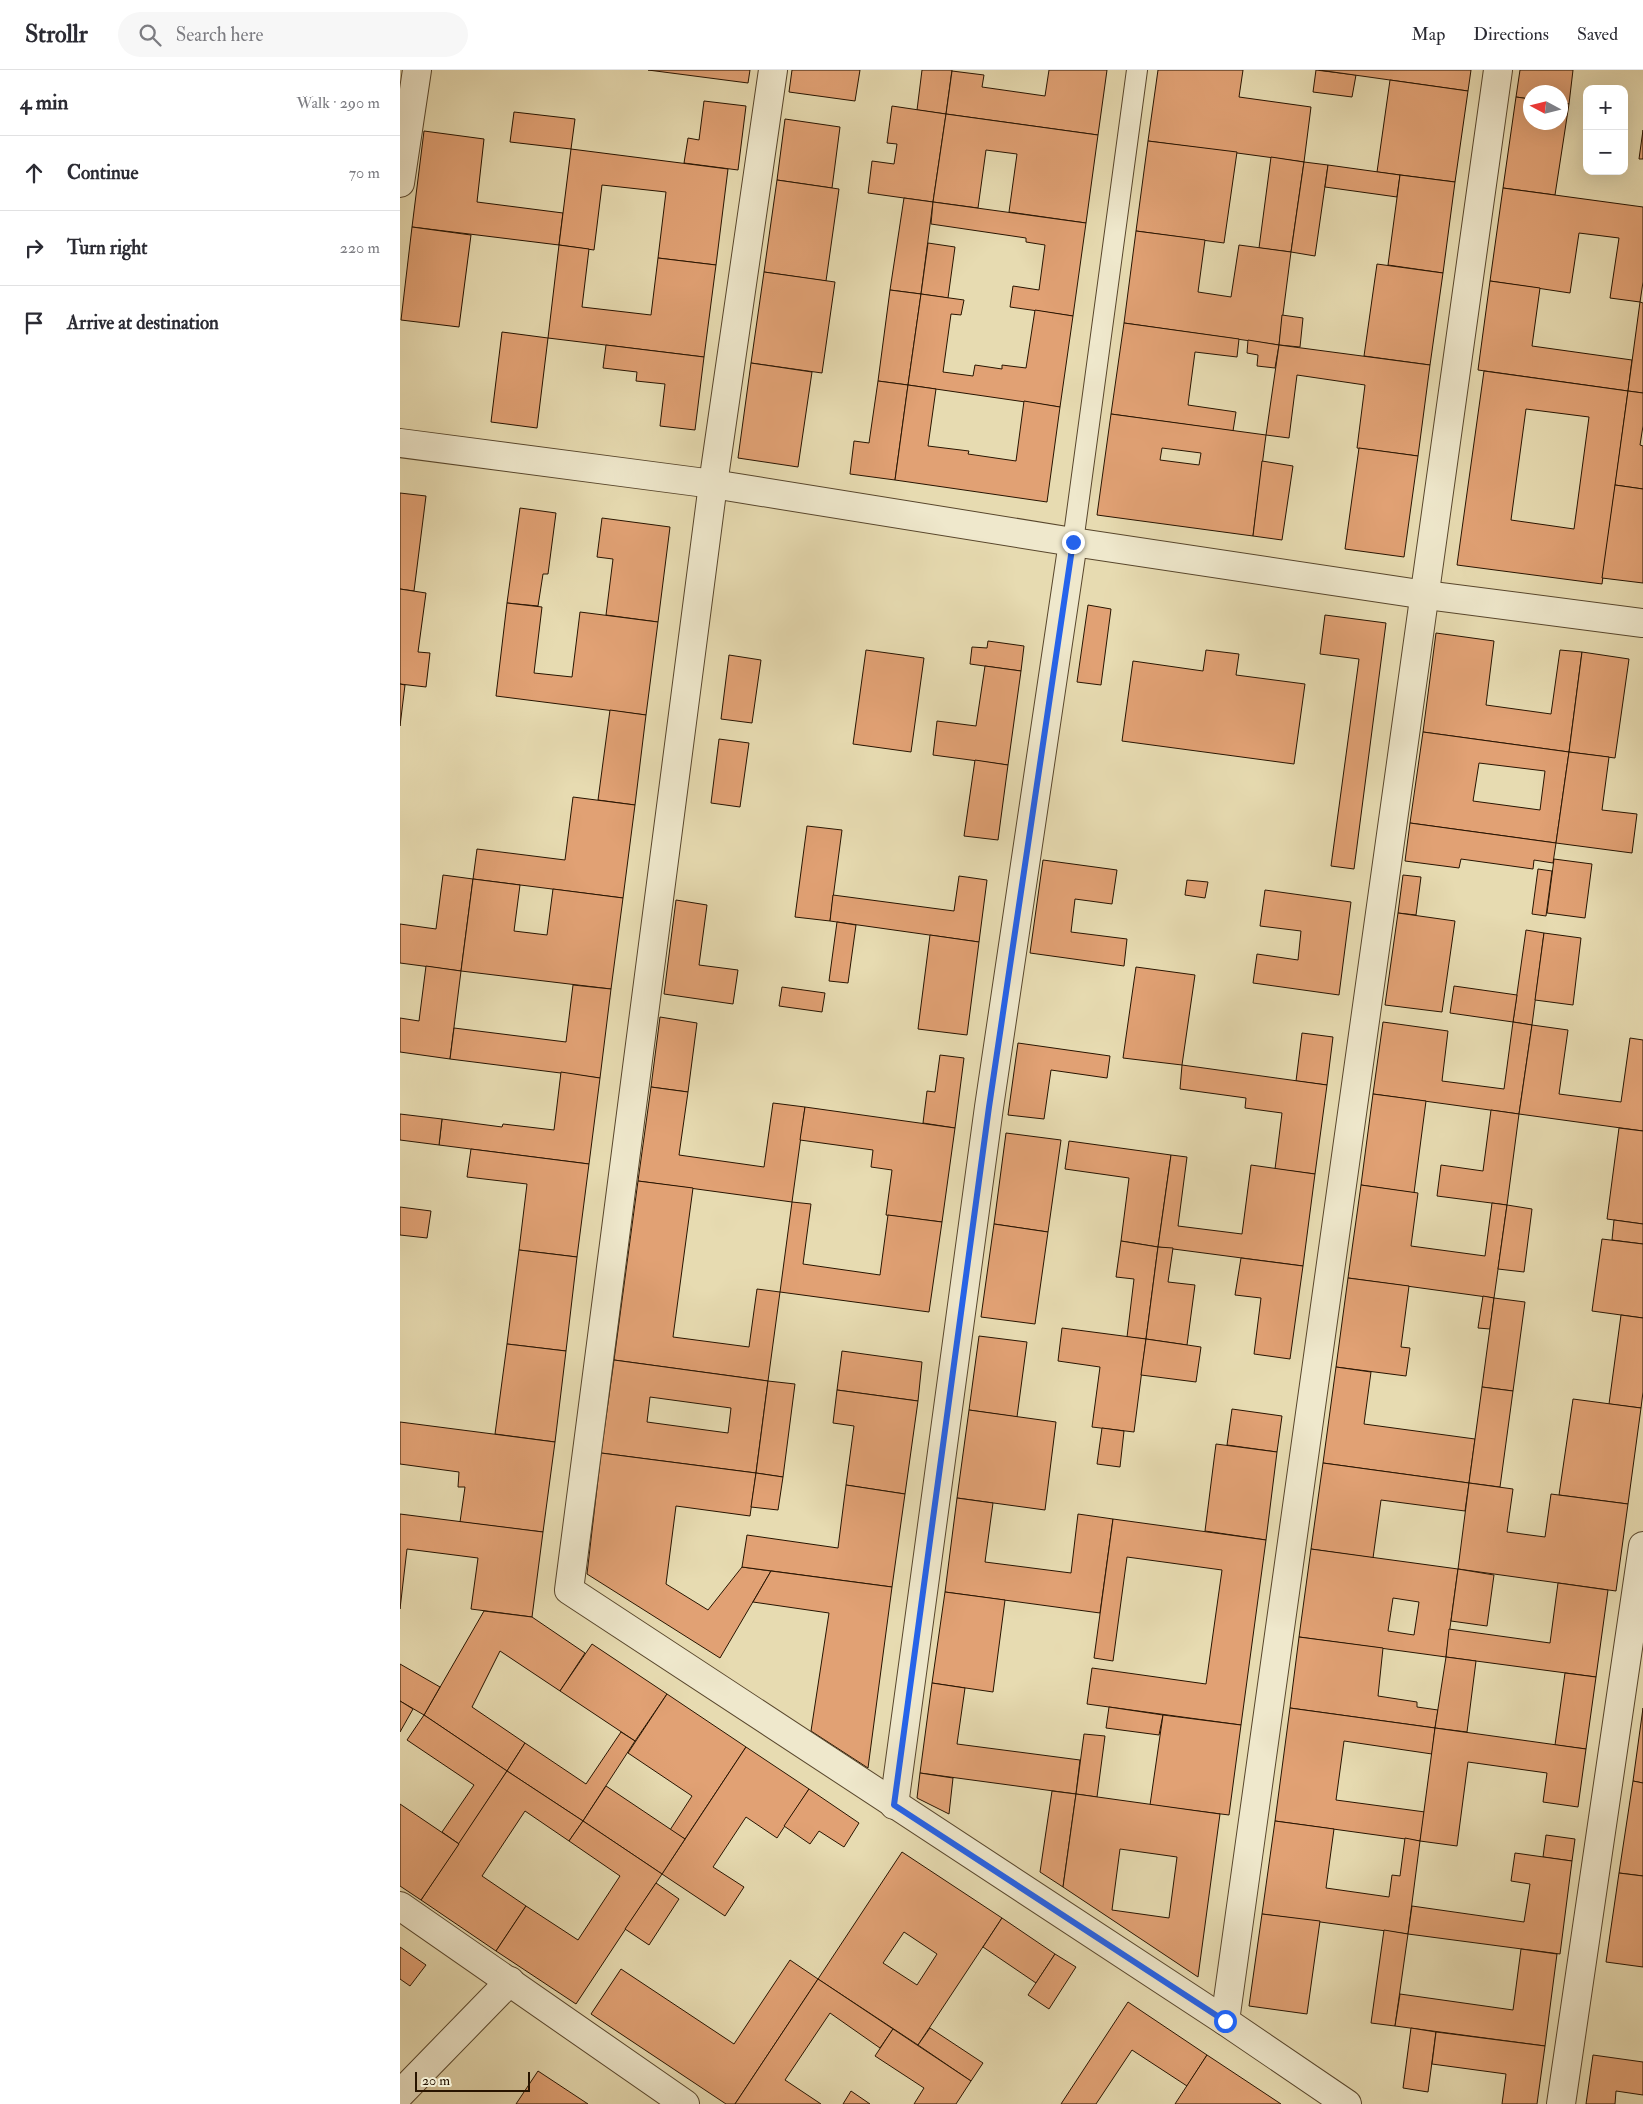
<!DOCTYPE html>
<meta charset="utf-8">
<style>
:root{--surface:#fff;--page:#f7f7f7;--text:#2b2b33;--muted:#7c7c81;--line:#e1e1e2}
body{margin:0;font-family:"IM FELL Double Pica",serif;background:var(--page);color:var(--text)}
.controls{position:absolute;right:15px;top:15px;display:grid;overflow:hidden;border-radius:10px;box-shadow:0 5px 20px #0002}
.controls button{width:45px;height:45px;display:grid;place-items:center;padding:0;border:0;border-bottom:1px solid var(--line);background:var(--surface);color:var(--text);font:25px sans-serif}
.compass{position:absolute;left:1123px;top:15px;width:45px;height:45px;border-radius:50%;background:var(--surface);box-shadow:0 5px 20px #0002;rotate:277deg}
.scale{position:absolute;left:15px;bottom:12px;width:115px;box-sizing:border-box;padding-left:5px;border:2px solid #281400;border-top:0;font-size:14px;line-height:18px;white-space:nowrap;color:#281400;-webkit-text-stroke:4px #efe8cc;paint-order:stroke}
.stop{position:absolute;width:15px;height:15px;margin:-11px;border:4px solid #2563eb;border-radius:50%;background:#fff}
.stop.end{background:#2563eb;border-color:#fff;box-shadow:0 1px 5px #0008}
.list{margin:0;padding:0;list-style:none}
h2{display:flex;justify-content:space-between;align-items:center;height:65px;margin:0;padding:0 20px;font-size:21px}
h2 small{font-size:16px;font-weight:400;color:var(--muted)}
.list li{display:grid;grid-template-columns:32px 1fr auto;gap:15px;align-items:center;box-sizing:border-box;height:75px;padding:0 20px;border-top:1px solid var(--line)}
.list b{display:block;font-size:19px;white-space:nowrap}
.list em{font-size:16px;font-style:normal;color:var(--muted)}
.icon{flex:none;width:28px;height:28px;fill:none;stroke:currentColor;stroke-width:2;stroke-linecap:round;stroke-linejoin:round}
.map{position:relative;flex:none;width:1243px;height:2034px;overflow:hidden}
header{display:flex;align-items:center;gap:30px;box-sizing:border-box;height:70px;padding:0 25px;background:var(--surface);border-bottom:1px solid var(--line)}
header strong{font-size:24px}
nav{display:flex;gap:28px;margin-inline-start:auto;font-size:18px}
.search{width:350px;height:45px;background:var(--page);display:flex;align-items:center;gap:12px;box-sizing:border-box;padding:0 18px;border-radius:28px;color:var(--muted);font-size:19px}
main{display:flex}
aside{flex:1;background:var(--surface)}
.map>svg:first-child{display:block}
</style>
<header>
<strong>Strollr</strong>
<div class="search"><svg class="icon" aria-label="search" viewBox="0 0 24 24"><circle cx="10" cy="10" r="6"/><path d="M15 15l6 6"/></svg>Search here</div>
<nav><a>Map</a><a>Directions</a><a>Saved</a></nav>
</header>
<main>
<aside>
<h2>4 min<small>Walk · 290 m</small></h2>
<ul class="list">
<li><svg class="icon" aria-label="ahead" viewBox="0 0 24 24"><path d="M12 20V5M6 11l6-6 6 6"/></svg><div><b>Continue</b></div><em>70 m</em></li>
<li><svg class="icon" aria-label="right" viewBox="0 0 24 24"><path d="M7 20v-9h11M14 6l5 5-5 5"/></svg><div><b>Turn right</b></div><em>220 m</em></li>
<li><svg class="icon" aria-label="arrive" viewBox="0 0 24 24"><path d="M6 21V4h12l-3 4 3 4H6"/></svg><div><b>Arrive at destination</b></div></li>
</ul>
</aside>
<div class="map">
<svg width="1243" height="2034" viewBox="0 0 1243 2034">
<rect width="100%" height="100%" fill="#e7dbb1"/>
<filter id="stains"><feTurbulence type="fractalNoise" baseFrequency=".004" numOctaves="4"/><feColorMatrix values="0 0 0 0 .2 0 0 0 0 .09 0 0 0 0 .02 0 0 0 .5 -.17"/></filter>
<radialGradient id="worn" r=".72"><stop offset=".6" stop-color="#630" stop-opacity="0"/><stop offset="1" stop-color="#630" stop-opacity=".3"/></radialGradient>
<!-- building -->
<g fill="#e1a174" stroke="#281400" fill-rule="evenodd">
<path d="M248,0h102l-2,13z"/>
<path d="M392,0h68l-5,31 -66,-9z"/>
<path d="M522,0h30l-6,44 -29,-4z"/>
<path d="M649,0h58l-9,65 -152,-21 6,-43 32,4 -2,12 63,9z"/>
<path d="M758,0h85l-4,27 72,10 -7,55 -156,-21z"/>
<path d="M916,0l40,5 -4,22 -39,-5z"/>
<path d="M919,0h152l-3,21z"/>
<path d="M1120,0h53l-4,34 -9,-1v-11h-30v7l-14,-2z"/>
<path d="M990,10l78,11 -13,91 -78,-10z"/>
<path d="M1116,27l14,2v23h30v-19l9,1 -14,91 -52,-7z"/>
<path d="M304,31l42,5 -8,64 -54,-7 4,-25 11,2z"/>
<path d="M492,36l54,8 -13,88 -65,-9 4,-32 22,3 3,-20 -10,-1z"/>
<path d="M114,42l61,7 -4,30 -61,-7z"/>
<path d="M546,44l152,21 -12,88 -77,-11 8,-58 -31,-4 -8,58 -45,-6z"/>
<path d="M385,49l55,8 -8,61 -55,-8z"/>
<path d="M1243,60v29h-4z"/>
<path d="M24,61l60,8 -7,63 86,11 -4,32 -147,-18z"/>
<path d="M748,71l89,11 -13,91 -88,-12z"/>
<path d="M171,79l157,20 -12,96 -58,-7 8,-66 -64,-7 -8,65 -35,-5z"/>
<path d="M871,87l33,5 -13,90 -32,-4z"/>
<path d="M904,92l24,3 -13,91 -24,-4z"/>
<path d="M928,95l72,10 -3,22 -72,-10z"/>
<path d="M1000,105l55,7 -12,91 -55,-8z"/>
<path d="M377,110l62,9 -13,92 -62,-9z"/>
<path d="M1103,118l140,19v75l-3,20 -30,-4 9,-60 -40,-5 -9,60 -80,-12z"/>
<path d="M504,128l29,4 -12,92 -31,-4z"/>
<path d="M533,132l153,21 -13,93 -63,-9 3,-21 26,4 6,-45 -19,-3v-4l-95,-14z"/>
<path d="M12,157l59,8 -12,92 -58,-7z"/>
<path d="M736,161l69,9 -7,52 33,5 8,-52 52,7 -12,93 -155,-22z"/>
<path d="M528,173l27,4 -7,51 -27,-4z"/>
<path d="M159,175l30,4 -7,58 69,8 7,-57 58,7 -12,92 -156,-19z"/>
<path d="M977,194l66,9 -13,92 -66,-9z"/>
<path d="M364,202l71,10 -13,91 -71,-10z"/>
<path d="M1090,211l50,7 -8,58 100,14 -4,31 -150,-21z"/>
<path d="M490,220l31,4 -13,91 -30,-4z"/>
<path d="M521,224l43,6 -3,15 -10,-1 -8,58 30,4 2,-11 27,4v-4l24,3 9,-58 38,6 -13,91 -152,-22z"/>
<path d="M1240,232l3,1v90l-15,-2z"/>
<path d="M882,245l21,3 -3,29 -21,-2z"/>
<path d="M724,253l115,16 -2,18 -42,-5 -7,53 48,7 -3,19 -122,-17z"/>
<path d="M102,262l46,6 -11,90 -46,-6z"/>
<path d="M848,270l31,5 -4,23 -18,-2 1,-11 -11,-2z"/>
<path d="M206,275l98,12 -9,73 -35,-4 5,-42 -29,-3 1,-9 -34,-4z"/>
<path d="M879,275l151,20 -12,91 -61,-8 8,-63 -68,-10 -8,63 -23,-3z"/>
<path d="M351,293l61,9 -14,95 -60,-9z"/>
<path d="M1084,301l144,20 -26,193 -145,-19zM1126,339l63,8 -15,112 -63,-9z"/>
<path d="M478,311l30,4 -13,95 -45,-6 4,-33 15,2z"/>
<path d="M508,315l28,4 -8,57 41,5 -1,3 48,7 8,-60 36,6 -13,95 -152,-22z"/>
<path d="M1228,321l15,2v33l-3,19 3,1v43l-28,-4z"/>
<path d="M711,344l155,21 -13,101 -156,-21zM762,378l39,5 -2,12 -39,-5z"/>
<path d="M959,378l59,8 -14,101 -59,-8z"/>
<path d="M862,391l31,5 -11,74 -29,-4z"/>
<path d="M1215,415l28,4v94l-41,-5z"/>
<path d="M0,423l26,3 -12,95 -14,-2z"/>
<path d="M120,438l36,5 -8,61h-5l-5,32 -31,-3z"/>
<path d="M202,448l68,9 -12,95 -52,-7 7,-56 -16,-2z"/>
<path d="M0,519l26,4 -8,59 12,1 -4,34 -26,-3z"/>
<path d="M107,533l35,4 -8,66 38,4 8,-65 78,10 -12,93 -150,-19z"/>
<path d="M688,535l23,4 -10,76 -24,-3z"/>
<path d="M925,545l61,8 -32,246 -23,-3 28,-207 -39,-5z"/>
<path d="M1036,563l58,8 -8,64 65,9 9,-64 22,2 -13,100 -146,-20z"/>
<path d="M588,571l36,5 -3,25 -51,-7 2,-17 15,1z"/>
<path d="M466,580l58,8 -13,94 -58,-8z"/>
<path d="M806,580l33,4 -3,21 69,9 -11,80 -172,-23 11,-80 70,10z"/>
<path d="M1182,582l47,7 -14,99 -46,-6z"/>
<path d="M329,585l32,5 -9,63 -31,-4z"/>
<path d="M585,596l36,5 -13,94 -75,-10 4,-34 39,5z"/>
<path d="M0,614l5,1 -5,41z"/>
<path d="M210,640l36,5 -11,90 -37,-5z"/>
<path d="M1023,662l146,20 -13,91 -146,-20zM1079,693l66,8 -5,39 -67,-9z"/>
<path d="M319,669l30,4 -9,64 -29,-4z"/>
<path d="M1169,682l40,5 -7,53 35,4 -5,39 -76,-10z"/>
<path d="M575,690l33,5 -10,75 -34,-4z"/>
<path d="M173,727l62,8 -12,93 -150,-19 4,-30 88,11z"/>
<path d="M1010,753l146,20 -3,20 -19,-3 -1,9 -72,-10 -2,9 -54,-7z"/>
<path d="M407,756l35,4 -12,91 -35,-4z"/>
<path d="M1154,789l38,5 -7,54 -38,-5z"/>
<path d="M643,790l74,10 -5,34 -37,-5 -4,33 56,7 -3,27 -94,-13z"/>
<path d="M1138,799l14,2 -6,45 -14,-2z"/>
<path d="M43,805l30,4 -12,92 -61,-8v-39l36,5z"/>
<path d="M1003,805l18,2 -5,38 -18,-2z"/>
<path d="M559,806l28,4 -8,62 -149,-21 3,-26 121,16z"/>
<path d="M73,809l47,6 -6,46 33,4 6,-46 70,9 -12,91 -150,-18z"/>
<path d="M787,810l21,2 -3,16 -20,-3z"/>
<path d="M865,820l86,12 -12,93 -86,-12 4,-29 41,6 3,-29 -41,-5z"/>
<path d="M276,830l31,5 -8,60 39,5 -5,34 -69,-10z"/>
<path d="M998,843l57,8 -13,91 -57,-7z"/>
<path d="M437,852l19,3 -8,58 -19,-2z"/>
<path d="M1126,860l18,3 -12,92 -19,-3z"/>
<path d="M1144,863l37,5 -8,67 -38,-5z"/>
<path d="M530,865l49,7 -12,93 -49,-6z"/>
<path d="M26,896l35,5 -11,88 -50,-7v-34l19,3z"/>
<path d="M736,897l59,8 -13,90 -59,-7z"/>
<path d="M173,915l38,4 -11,89 -150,-19 4,-31 112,14z"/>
<path d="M1054,916l63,9 -4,27 -63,-9z"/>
<path d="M382,917l43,6 -3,19 -43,-6z"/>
<path d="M260,947l37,6 -9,69 -37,-5z"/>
<path d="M983,952l65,9 -6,50 62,8 9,-67 19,3 -13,89 -146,-20z"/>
<path d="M1132,955l36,5 -9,64 62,8 9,-64 13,2v91l-124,-17z"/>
<path d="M902,963l31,4 -6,48 -31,-4z"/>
<path d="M618,973l92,13 -3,22 -56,-8 -7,49 -36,-4z"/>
<path d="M540,985l24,3 -9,70 -32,-5 4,-32 8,1z"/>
<path d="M782,995l145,20 -12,89 -40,-5 7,-56 -37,-5 1,-10 -66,-9z"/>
<path d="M161,1002l39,6 -11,86 -150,-19 3,-26 60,8 1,-3 51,6z"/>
<path d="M251,1017l37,5 -9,63 85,12 9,-64 32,4 -13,95 -154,-21z"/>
<path d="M973,1024l53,7 -12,92 -53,-8z"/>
<path d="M405,1037l150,21 -13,94 -56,-7 6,-45 -21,-3 2,-17 -73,-10z"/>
<path d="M1091,1040l28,4 -12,91 -70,-9 4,-31 42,6z"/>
<path d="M0,1044l42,5 -3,26 -39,-5z"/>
<path d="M1219,1058l24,3v93l-36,-5z"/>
<path d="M606,1063l55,7 -13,92 -54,-8z"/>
<path d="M669,1071l102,14 -13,92 -37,-6 8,-63 -64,-9z"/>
<path d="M71,1079l118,15 -12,93 -58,-7 8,-66 -60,-7z"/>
<path d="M771,1085l16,2 -9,69 64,8 9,-69 64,9 -12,92 -145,-19z"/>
<path d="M238,1111l55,7 -20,149 76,10 8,-58 23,3 -12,89 -154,-21z"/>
<path d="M961,1115l57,8 -7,53 74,10 7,-53 15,2 -13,93 -146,-20z"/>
<path d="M392,1132l19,2 -8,60 77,11 8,-60 54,7 -13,90 -149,-20z"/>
<path d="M1107,1135l25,4 -8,63 -26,-3z"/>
<path d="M0,1137l31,4 -4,27 -27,-3z"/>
<path d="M1214,1150l29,4v20l-31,-4z"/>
<path d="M594,1154l54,8 -13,92 -54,-7z"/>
<path d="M1202,1169l41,5v74l-51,-7z"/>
<path d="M721,1171l37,6 -12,92 -19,-2 7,-58 -18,-2z"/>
<path d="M758,1177l15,1 -5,34 27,3 -8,60 -41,-6z"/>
<path d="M119,1180l58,7 -11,94 -59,-7z"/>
<path d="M841,1188l62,8 -13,93 -36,-5 7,-56 -26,-3z"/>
<path d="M948,1208l61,8 -8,61 9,1 -4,28 -70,-9z"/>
<path d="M1083,1226l11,2 -4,31 -12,-1z"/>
<path d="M1094,1228l31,4 -12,89 -31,-4z"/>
<path d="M1221,1245l22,3v74l-2,16 -32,-4z"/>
<path d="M662,1258l84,11 -12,93 -42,-5 8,-60 -42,-6z"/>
<path d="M579,1266l48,6 -10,75 -48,-7z"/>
<path d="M746,1269l55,8 -5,35 -55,-7z"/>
<path d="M107,1274l59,7 -11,91 -60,-8z"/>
<path d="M442,1281l80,11 -4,39 -81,-11z"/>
<path d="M214,1290l154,21 -12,92 -155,-20zM250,1327l81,11 -3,25 -81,-11z"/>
<path d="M936,1297l35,5 -7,52 111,15 -6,44 -146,-20z"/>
<path d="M368,1311l27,3 -12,93 -27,-4z"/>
<path d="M1082,1317l31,4 -13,96 -31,-4z"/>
<path d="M437,1320l81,11 -13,93 -59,-9 8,-59 -21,-3z"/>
<path d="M1173,1329l68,9 -13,96 -69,-9z"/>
<path d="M832,1339l50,7 -5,36 -50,-7z"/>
<path d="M569,1340l87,12 -11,88 -88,-12z"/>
<path d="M0,1352l155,20 -12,90 -83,-10 5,-35h-7l1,-15 -59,-8z"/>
<path d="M702,1358l22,3 -4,36 -23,-3z"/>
<path d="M816,1374l61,8 -11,88 -61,-9z"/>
<path d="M201,1383l155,20 -6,43 -74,-10 -10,78 42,26 34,-43 29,4 -51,87 -133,-84z"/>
<path d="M923,1393l146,20 -4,28 -84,-11 -8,58 -62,-9z"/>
<path d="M356,1403l27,4 -5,33 -27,-3z"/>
<path d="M1069,1413l44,6 -6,43 38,5 6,-43 77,10 -12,87 -158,-22z"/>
<path d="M446,1415l59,9 -13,93 -150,-20 5,-32 91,13z"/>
<path d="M557,1428l36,5 -8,59 86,11 7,-59 35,5 -13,94 -155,-21z"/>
<path d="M0,1444l143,18 -11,85 -61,-8 7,-51 -71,-9 -7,60z"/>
<path d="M713,1449l153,21 -25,185 -154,-21 5,-36 114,16 16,-114 -95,-13 -14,104 -19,-3z"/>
<path d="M911,1479l147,20 -12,88 -147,-20zM993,1528l26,4 -5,33 -26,-4z"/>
<path d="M1058,1499l36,6 -7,51 -36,-5z"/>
<path d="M371,1501l121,16 -24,181 -57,-37 18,-118 -76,-11z"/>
<path d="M1158,1513l50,7 -12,87 -150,-20 3,-28 101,14z"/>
<path d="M545,1522l60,8 -12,92 -61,-9z"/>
<path d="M84,1541l48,6 53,36 -25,38 -60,-40 -28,56 53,36 -18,28 -83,-56z"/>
<path d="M899,1567l84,11 -5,48 39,6v5l21,3 -3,18 -145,-20z"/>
<path d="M192,1574l75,50 -32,47 -75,-50z"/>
<path d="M1046,1587l30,4 -9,71 -32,-4z"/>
<path d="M0,1594l40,23 -16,28 -24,-14z"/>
<path d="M1165,1603l31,4 -10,72 -31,-4z"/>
<path d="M532,1613l33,5 -8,56 123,16 -4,34 -156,-21z"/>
<path d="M267,1624l79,53 -61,92 -15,-9 22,-34 -64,-43z"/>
<path d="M0,1631l13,8 -13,23z"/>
<path d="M709,1637l54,8 -4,20 -53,-7z"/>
<path d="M890,1638l145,20 -3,26 -88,-13 -8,59 89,12 -5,29 -145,-20z"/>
<path d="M1243,1638v75l-10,-2z"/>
<path d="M24,1645l83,56 -48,73 -17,-12 32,-47 -67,-45z"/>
<path d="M763,1645l78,10 -12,90 -79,-10z"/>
<path d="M1035,1658l151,21 -8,58 -35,-5 4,-29 -79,-11 -11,84 -37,-5z"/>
<path d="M221,1662l14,9 -52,80 -76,-50 18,-28 61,41z"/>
<path d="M684,1664l21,2 -8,61 -21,-3z"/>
<path d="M346,1677l63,42 -32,49 -31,-21 -33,50 31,20 -19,29 -63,-42z"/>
<path d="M107,1701l76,50 -14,20 -44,-30 -43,65 44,30 -30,45 -75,-51z"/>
<path d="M520,1703l33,5 -4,36 -32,-16z"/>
<path d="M1233,1711l10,2v93l-24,-3z"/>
<path d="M206,1716l79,53 -23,35 -79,-53z"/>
<path d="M409,1719l50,34 -15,24 -25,-16 -9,13 -26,-18z"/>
<path d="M652,1721l24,3 -13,93 -23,-15z"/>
<path d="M676,1724l144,20 -22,163 -135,-90zM720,1779l57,8 -8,61 -57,-8z"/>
<path d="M0,1734l59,40 -38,56 -21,-14z"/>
<path d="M183,1751l79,53 -86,130 -80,-53 30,-45 52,34 42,-64 -51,-35z"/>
<path d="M875,1751l59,8 -8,59 63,9 3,-22 8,1 5,-38 15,3 -12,93 -146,-20z"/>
<path d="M1146,1765l29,4 -3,22 -29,-4z"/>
<path d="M502,1782l100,66 -84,127 -100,-66zM504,1862l33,22 -20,31 -34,-22z"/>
<path d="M1115,1783l57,8 -12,93 -152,-20 4,-28 112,16 6,-38 -19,-3z"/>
<path d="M1219,1803l24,3v91l-37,-5z"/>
<path d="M256,1813l23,16 -30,46 -24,-16z"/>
<path d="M862,1844l58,7 -13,93 -58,-8z"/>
<path d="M602,1848l53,36 -19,29 -53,-36z"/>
<path d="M984,1860l24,4 -13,92 -24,-3z"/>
<path d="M0,1877l26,18 -16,21 -10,-7z"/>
<path d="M1121,1879l36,5 -12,92 -150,-20 5,-32 113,16z"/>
<path d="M655,1884l21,13 -27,42 -21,-14z"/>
<path d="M390,1890l28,19 -83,125h-9l-135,-90 30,-45 113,75z"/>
<path d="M418,1909l75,50 -13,19 -50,-35 -45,67 36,24h-86z"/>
<path d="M728,1932l79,53 -20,31 -55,-36 -36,54h-35z"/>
<path d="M530,1958l53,35 -12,18 -53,-36z"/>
<path d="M1011,1958l25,4 -8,60 -25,-4z"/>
<path d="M493,1959l78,52 -15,23h-42l10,-16 -49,-32z"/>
<path d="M1036,1962l109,14 -8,58h-35l4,-30 -74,-10z"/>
<path d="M807,1985l74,49h-106z"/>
<path d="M1193,1985l50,7v33l-27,-4 -1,13h-29z"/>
<path d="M138,2001l50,33h-72z"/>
<path d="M451,2021l19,13h-27z"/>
</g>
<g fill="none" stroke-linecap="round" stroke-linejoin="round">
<defs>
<path id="lane" d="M673,472l64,-472"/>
<g id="street">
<path d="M373,0l-60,414 -144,1106 656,431 122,83"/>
<path d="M0,113l17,-113"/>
<path d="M0,373l313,41 360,58 353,53 217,28"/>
<path d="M494,1735l95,-698 84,-565"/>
<path d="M0,1836l285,198"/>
<path d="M825,1951l273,-1951"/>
<path d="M0,2024l110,-113"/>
<path d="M1161,2034l82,-558"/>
</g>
</defs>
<!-- lane casing -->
<use href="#lane" stroke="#58462c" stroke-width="22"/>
<!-- street casing -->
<use href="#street" stroke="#58462c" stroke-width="30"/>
<!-- lane -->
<use href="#lane" stroke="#efe8cc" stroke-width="20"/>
<!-- street -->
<use href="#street" stroke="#efe8cc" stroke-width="28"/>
</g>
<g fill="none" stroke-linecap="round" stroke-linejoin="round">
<!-- route -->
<path stroke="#2563eb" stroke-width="6" d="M673,472l-84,565 -95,698 331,216"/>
</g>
<rect width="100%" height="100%" filter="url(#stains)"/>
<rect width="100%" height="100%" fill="url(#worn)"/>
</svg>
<div class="controls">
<button>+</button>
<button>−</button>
</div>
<svg class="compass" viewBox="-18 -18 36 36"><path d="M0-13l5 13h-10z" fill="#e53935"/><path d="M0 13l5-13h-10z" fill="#7c7c81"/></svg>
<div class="scale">20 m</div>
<div class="stop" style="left:825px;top:1951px"></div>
<div class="stop end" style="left:673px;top:472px"></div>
</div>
</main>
